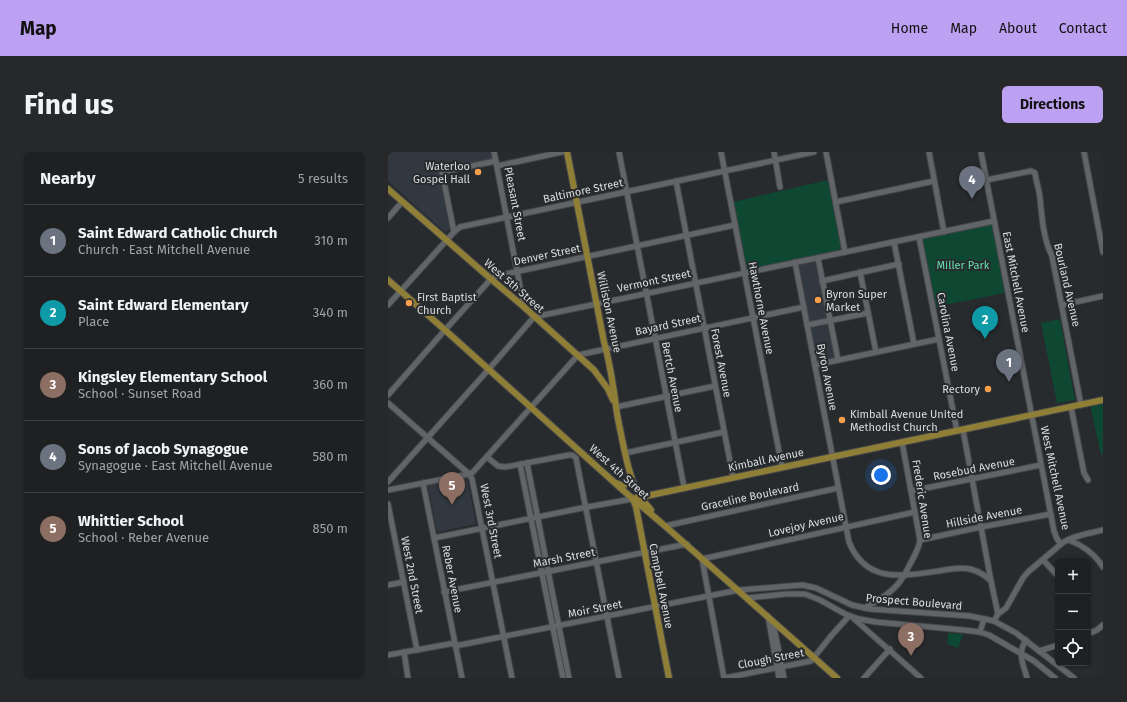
<!DOCTYPE html>
<meta charset="utf-8">
<style>
:root{--surface:#1e2022;--page:#26282a;--text:#f1f3f6;--muted:#a1a3a5;--line:#3c3e40;--accent:#bca0f2}
body{margin:0;font-family:"Fira Sans",sans-serif;background:var(--page);color:var(--text)}
.controls{position:absolute;right:12px;bottom:12px;display:grid;overflow:hidden;border-radius:6px;box-shadow:0 1px 3px #0004}
.controls button{width:36px;height:36px;display:grid;place-items:center;padding:0;border:0;border-bottom:1px solid var(--line);background:var(--surface);color:var(--text);font:20px sans-serif}
.you{position:absolute;left:493px;top:323px;width:14px;height:14px;margin:-10px;border:3px solid #fff;border-radius:50%;background:#1a73e8;box-shadow:0 0 0 6px #1a73e833}
.badge{display:grid;place-items:center;width:26px;height:26px;border-radius:50%;background:var(--accent);color:#fff;font-size:13px;font-weight:700}
.pin{position:absolute;translate:-50% -33px;filter:drop-shadow(0 1px 2px #0008)}
.pin::after{content:'';position:absolute;top:21px;width:14px;height:12px;background:inherit;clip-path:polygon(0 0,100% 0,50% 100%)}
.list{margin:0;padding:0;list-style:none}
h2{display:flex;justify-content:space-between;align-items:center;height:52px;margin:0;padding:0 16px;font-size:17px}
h2 small{font-size:13px;font-weight:400;color:var(--muted)}
.list li{display:grid;grid-template-columns:26px 1fr auto;gap:12px;align-items:center;box-sizing:border-box;height:72px;padding:0 16px;border-top:1px solid var(--line)}
.list b{display:block;font-size:15px;white-space:nowrap}
.list p{margin:0;font-size:13px;white-space:nowrap;color:var(--muted)}
.list em{font-size:13px;font-style:normal;color:var(--muted)}
.icon{flex:none;width:22px;height:22px;fill:none;stroke:currentColor;stroke-width:2;stroke-linecap:round;stroke-linejoin:round}
.map{position:relative;flex:none;width:715px;height:526px;overflow:hidden;border-radius:6px}
header{display:flex;align-items:center;gap:24px;box-sizing:border-box;height:56px;padding:0 20px;background:var(--accent);color:#111}
header strong{font-size:19px}
nav{display:flex;gap:22px;margin-inline-start:auto;font-size:14px}
.intro{display:flex;align-items:center;justify-content:space-between;box-sizing:border-box;height:96px;padding:0 24px}
h1{margin:0;font-size:28px}
.button{padding:10px 18px;border-radius:6px;background:var(--accent);color:#111;font-size:14px;font-weight:700}
main{display:flex;gap:24px;padding:0 24px}
aside{flex:1;background:var(--surface);border-radius:6px;box-shadow:0 1px 3px #0004}
.map>svg:first-child{display:block}
</style>
<header>
<strong>Map</strong>
<nav><a>Home</a><a>Map</a><a>About</a><a>Contact</a></nav>
</header>
<div class="intro"><h1>Find us</h1><a class="button">Directions</a></div>
<main>
<aside>
<h2>Nearby<small>5 results</small></h2>
<ul class="list">
<li><span class="badge" style="background:#6b7280">1</span><div><b>Saint Edward Catholic Church</b><p>Church · East Mitchell Avenue</p></div><em>310 m</em></li>
<li><span class="badge" style="background:#0f9aa8">2</span><div><b>Saint Edward Elementary</b><p>Place</p></div><em>340 m</em></li>
<li><span class="badge" style="background:#8d6e63">3</span><div><b>Kingsley Elementary School</b><p>School · Sunset Road</p></div><em>360 m</em></li>
<li><span class="badge" style="background:#6b7280">4</span><div><b>Sons of Jacob Synagogue</b><p>Synagogue · East Mitchell Avenue</p></div><em>580 m</em></li>
<li><span class="badge" style="background:#8d6e63">5</span><div><b>Whittier School</b><p>School · Reber Avenue</p></div><em>850 m</em></li>
</ul>
</aside>
<div class="map">
<svg width="715" height="526" viewBox="0 0 715 526">
<rect width="100%" height="100%" fill="#282b2e"/>
<!-- built -->
<g fill="#31383f">
<path d="M0,0h104l1,7 -54,12 11,57 -4,5 -58,-52z"/>
<path d="M426,104l25,107 -22,5 -21,-108z"/>
<path d="M77,326l3,4 8,42 -39,8 -9,-46z"/>
</g>
<!-- green -->
<g fill="#0e4732">
<path d="M440,28l14,70 -95,20 -14,-68z"/>
<path d="M604,72l13,69 -70,14 -14,-69z"/>
<path d="M672,167l15,81 -18,3 -16,-80z"/>
<path d="M715,251v51l-2,1 -11,-50z"/>
<path d="M560,481l15,1 -5,14 -11,-4z"/>
</g>
<g fill="none" stroke-linecap="round" stroke-linejoin="round">
<defs>
<g id="minor">
<path d="M106,0l30,155"/>
<path d="M231,0l65,335"/>
<path d="M333,0l61,315"/>
<path d="M386,0l6,35"/>
<path d="M438,0l19,100"/>
<path d="M541,0l15,80"/>
<path d="M593,0l73,379 3,8 4,5"/>
<path d="M696,0l19,100"/>
<path d="M109,14l65,-14"/>
<path d="M598,28l45,-9 4,2c1,8 4,16 5,25 2,19 3,40 12,58l29,149"/>
<path d="M288,29l57,296"/>
<path d="M448,50l98,-21"/>
<path d="M0,66l14,-16"/>
<path d="M66,80l-12,-60 54,-11"/>
<path d="M531,85l38,194"/>
<path d="M506,90l20,102"/>
<path d="M430,106l20,102"/>
<path d="M407,110l54,280c17,42 54,34 90,29 10,-2 21,-4 31,-2 8,2 15,6 21,12l7,33"/>
<path d="M472,120l16,80"/>
<path d="M434,129l77,-17"/>
<path d="M0,153l40,-44 26,-29 6,-5 354,-75"/>
<path d="M674,153l41,-9"/>
<path d="M419,173l61,-12"/>
<path d="M427,213l124,-26"/>
<path d="M0,243l57,-65 46,-51 5,-3 239,-51"/>
<path d="M0,251l81,71 3,5 40,199"/>
<path d="M228,255l99,-21"/>
<path d="M683,255l13,66 4,7"/>
<path d="M575,278l28,151"/>
<path d="M237,301l99,-21"/>
<path d="M99,305l11,9 7,1 64,-12h3l4,3 43,220"/>
<path d="M139,311l42,215"/>
<path d="M132,312l43,214"/>
<path d="M0,330l101,-113 45,-52 460,-96"/>
<path d="M35,331l39,195"/>
<path d="M0,338l81,-16 4,-2 105,-117 226,-48"/>
<path d="M523,339l130,-26"/>
<path d="M0,352l29,146"/>
<path d="M277,374l173,-38"/>
<path d="M46,386l148,-30 50,-9"/>
<path d="M532,388l61,-13 70,-13"/>
<path d="M680,388c15,5 26,13 35,27"/>
<path d="M655,408l15,16"/>
<path d="M0,433l16,-3"/>
<path d="M56,440l243,-48"/>
<path d="M359,446l39,-4h19l15,6 25,14 14,5 17,3 87,8 17,2 9,3 45,26 21,17"/>
<path d="M476,456c14,-7 28,-15 37,-28 4,-5 6,-10 8,-14 5,-9 10,-17 11,-26l-18,-98"/>
<path d="M380,464l11,62"/>
<path d="M465,466l68,60"/>
<path d="M606,469l4,-7 8,-6 17,-30 5,-6 33,-28c10,-8 30,-11 42,-14"/>
<path d="M385,470l11,56"/>
<path d="M592,480l4,-13"/>
<path d="M700,482l9,-4 6,-5"/>
<path d="M638,488c-9,14 -3,23 1,38"/>
<path d="M67,494l284,-56 63,-5 14,3 36,17 18,4 100,7 24,5 22,12 58,45"/>
<path d="M651,499l19,-6"/>
<path d="M16,500l4,26"/>
<path d="M0,503l67,-12"/>
<path d="M336,526l-22,-119 213,-47"/>
<path d="M337,526l86,-17 20,-25 18,-20"/>
<path d="M476,526l26,-29"/>
</g>
<g id="major">
<path d="M179,0l37,190c6,21 9,42 12,64 1,11 4,22 6,33 6,28 9,49 29,71"/>
<path d="M0,37l103,90 33,28 70,63 14,19 5,11"/>
<path d="M0,128l57,50 180,162 40,34 172,152"/>
<path d="M228,331c8,4 13,2 14,-7"/>
<path d="M244,347l471,-99"/>
<path d="M245,347l3,8 33,171"/>
</g>
</defs>
<!-- minor casing -->
<use href="#minor" stroke="#46474a" stroke-width="7"/>
<!-- major casing -->
<use href="#major" stroke="#46474a" stroke-width="8"/>
<!-- minor -->
<use href="#minor" stroke="#626568" stroke-width="5"/>
<!-- major -->
<use href="#major" stroke="#8e7e36" stroke-width="6"/>
</g>
<!-- markers -->
<g fill="#fa9f4e" stroke="#282b2e" stroke-width="1.5">
<circle cx="90" cy="20" r="4"/>
<circle cx="430" cy="148" r="4"/>
<circle cx="21" cy="151" r="4"/>
<circle cx="600" cy="237" r="4"/>
<circle cx="454" cy="268" r="4"/>
</g>
<g text-anchor="middle" dominant-baseline="central" stroke-width="4" stroke-linejoin="round" paint-order="stroke">
<!-- poi labels -->
<g font-size="11" fill="#dbdcde" stroke="#282b2e" text-anchor="start">
<text x="82" y="14" text-anchor="end">Waterloo<tspan x="82" dy="13">Gospel Hall</tspan></text>
<text x="438" y="142">Byron Super<tspan x="438" dy="13">Market</tspan></text>
<text x="29" y="145">First Baptist<tspan x="29" dy="13">Church</tspan></text>
<text x="592" y="237" text-anchor="end">Rectory</text>
<text x="462" y="262">Kimball Avenue United<tspan x="462" dy="13">Methodist Church</tspan></text>
</g>
<!-- street labels -->
<g font-size="11" fill="#dbdcde" stroke="#282b2e">
<text transform="translate(195 39) rotate(-12)">Baltimore Street</text>
<text transform="translate(127 52) rotate(79)">Pleasant Street</text>
<text transform="translate(159 103) rotate(-12)">Denver Street</text>
<text transform="translate(266 129) rotate(-12)">Vermont Street</text>
<text transform="translate(628 130) rotate(79)">East Mitchell Avenue</text>
<text transform="translate(679 133) rotate(77)">Bourland Avenue</text>
<text transform="translate(126 134) rotate(41)">West 5th Street</text>
<text transform="translate(373 156) rotate(79)">Hawthorne Avenue</text>
<text transform="translate(221 160) rotate(78)">Williston Avenue</text>
<text transform="translate(280 173) rotate(-12)">Bayard Street</text>
<text transform="translate(560 180) rotate(79)">Carolina Avenue</text>
<text transform="translate(333 211) rotate(79)">Forest Avenue</text>
<text transform="translate(284 225) rotate(79)">Bertch Avenue</text>
<text transform="translate(439 225) rotate(79)">Byron Avenue</text>
<text transform="translate(378 308) rotate(-12)">Kimball Avenue</text>
<text transform="translate(586 317) rotate(-11)">Rosebud Avenue</text>
<text transform="translate(231 320) rotate(42)">West 4th Street</text>
<text transform="translate(667 326) rotate(78)">West Mitchell Avenue</text>
<text transform="translate(362 345) rotate(-12)">Graceline Boulevard</text>
<text transform="translate(534 347) rotate(81)">Frederic Avenue</text>
<text transform="translate(596 365) rotate(-11)">Hillside Avenue</text>
<text transform="translate(103 369) rotate(79)">West 3rd Street</text>
<text transform="translate(418 373) rotate(-13)">Lovejoy Avenue</text>
<text transform="translate(176 406) rotate(-11)">Marsh Street</text>
<text transform="translate(24 423) rotate(79)">West 2nd Street</text>
<text transform="translate(64 427) rotate(79)">Reber Avenue</text>
<text transform="translate(273 434) rotate(79)">Campbell Avenue</text>
<text transform="translate(526 450) rotate(5)">Prospect Boulevard</text>
<text transform="translate(207 457) rotate(-11)">Moir Street</text>
<text transform="translate(383 507) rotate(-11)">Clough Street</text>
</g>
<!-- park labels -->
<g font-size="11" fill="#65e1ad" stroke="#282b2e">
<text x="575" y="113">Miller Park</text>
</g>
</g>
</svg>
<div class="controls">
<button>+</button>
<button>−</button>
<button><svg class="icon" aria-label="locate" viewBox="0 0 24 24"><circle cx="12" cy="12" r="6"/><path d="M12 2v4M12 18v4M2 12h4M18 12h4"/></svg></button>
</div>
<div class="you"></div>
<div class="pin badge" style="left:621px;top:230px;background:#6b7280">1</div>
<div class="pin badge" style="left:597px;top:187px;background:#0f9aa8">2</div>
<div class="pin badge" style="left:523px;top:504px;background:#8d6e63">3</div>
<div class="pin badge" style="left:584px;top:47px;background:#6b7280">4</div>
<div class="pin badge" style="left:64px;top:353px;background:#8d6e63">5</div>
</div>
</main>
